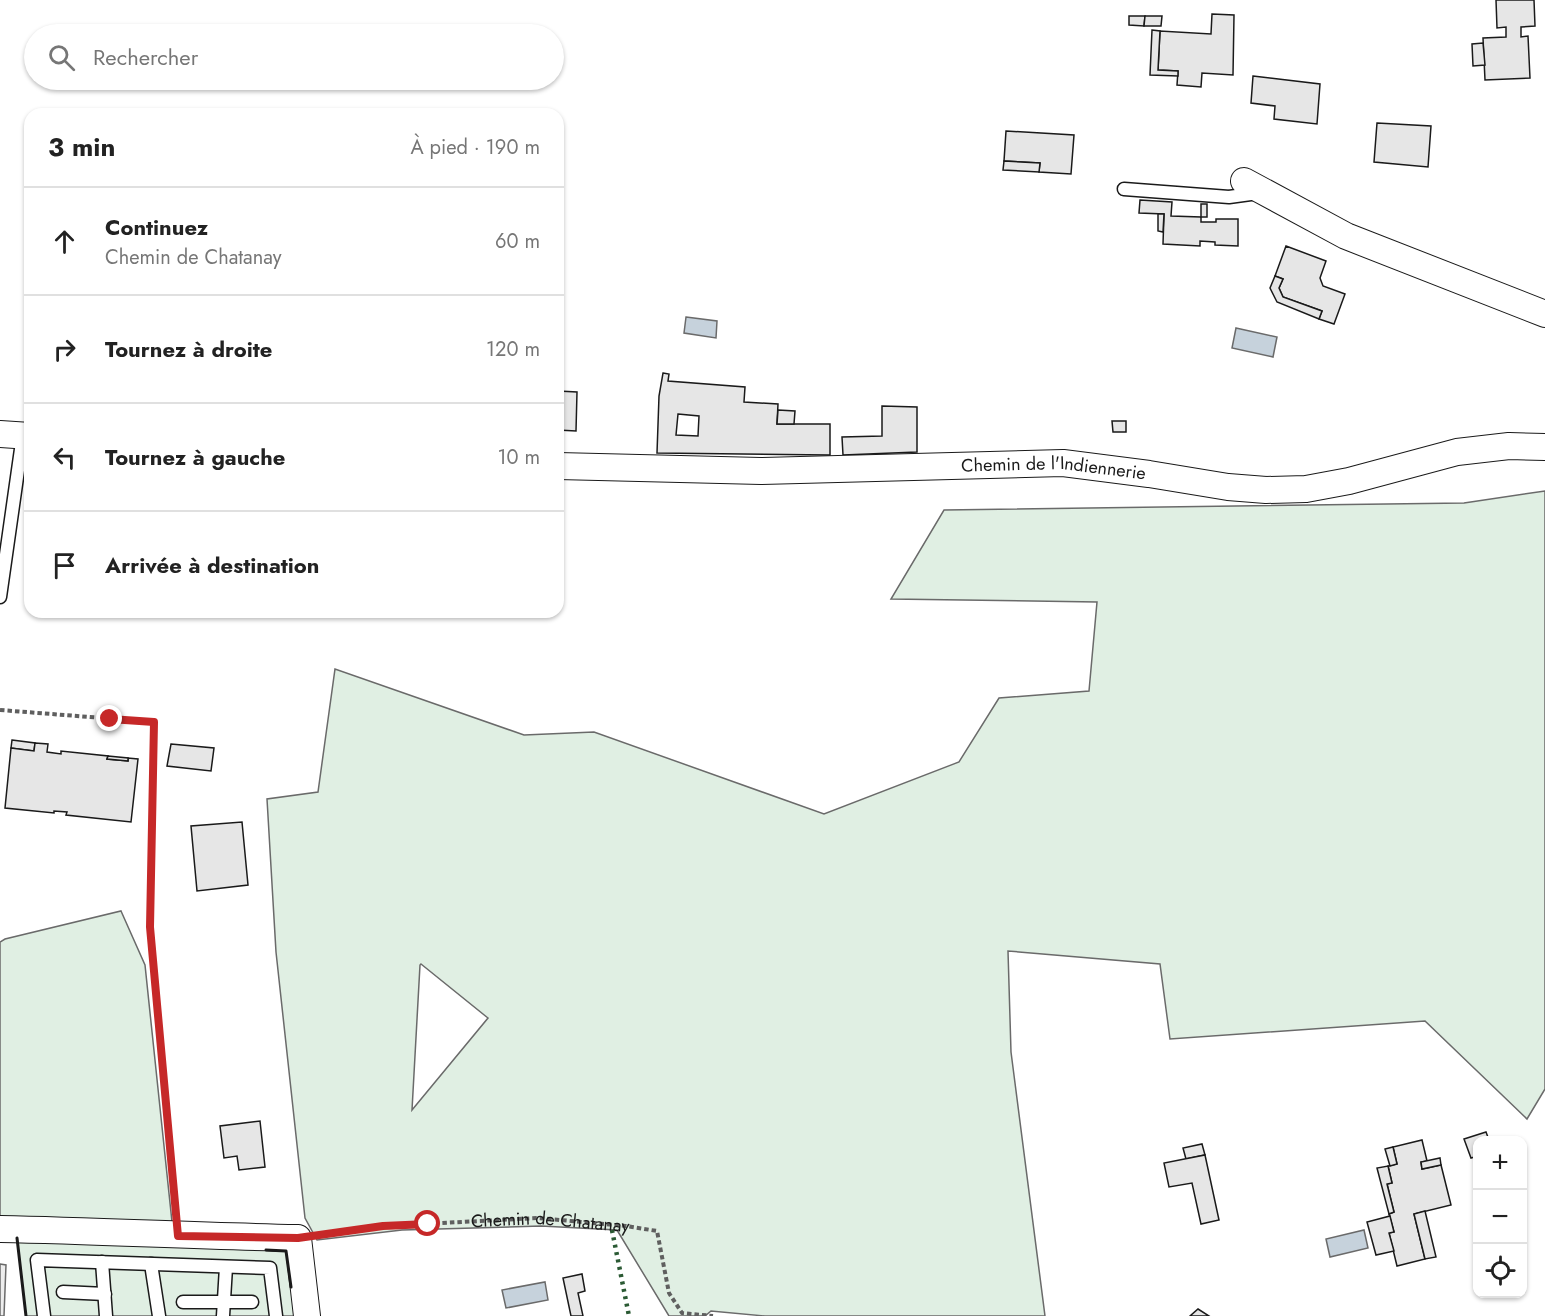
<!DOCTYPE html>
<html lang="fr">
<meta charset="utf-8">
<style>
:root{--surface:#fff;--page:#f6f6f6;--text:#222;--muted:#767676;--line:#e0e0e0}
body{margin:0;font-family:Jost,sans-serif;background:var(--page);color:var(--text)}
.controls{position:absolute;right:18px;bottom:18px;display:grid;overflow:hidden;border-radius:12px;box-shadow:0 2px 4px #0004}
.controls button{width:54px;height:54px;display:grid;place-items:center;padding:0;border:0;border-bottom:2px solid var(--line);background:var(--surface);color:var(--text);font:30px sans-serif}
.stop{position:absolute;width:18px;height:18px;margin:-14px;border:4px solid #c62828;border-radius:50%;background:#fff}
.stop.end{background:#c62828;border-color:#fff;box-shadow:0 2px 6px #0008}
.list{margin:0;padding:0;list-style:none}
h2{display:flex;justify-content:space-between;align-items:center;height:78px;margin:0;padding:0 24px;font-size:26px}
h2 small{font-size:20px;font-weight:400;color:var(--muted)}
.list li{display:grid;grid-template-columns:39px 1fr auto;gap:18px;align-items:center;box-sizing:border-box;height:108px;padding:0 24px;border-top:2px solid var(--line)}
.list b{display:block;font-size:22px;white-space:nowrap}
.list p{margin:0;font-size:20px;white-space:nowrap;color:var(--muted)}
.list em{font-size:20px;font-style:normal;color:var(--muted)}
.icon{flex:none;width:33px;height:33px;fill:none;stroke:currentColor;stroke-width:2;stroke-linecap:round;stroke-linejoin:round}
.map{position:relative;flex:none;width:1545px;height:1316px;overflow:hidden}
.search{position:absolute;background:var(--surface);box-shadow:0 2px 4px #0004;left:24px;top:24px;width:540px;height:66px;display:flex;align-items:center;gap:15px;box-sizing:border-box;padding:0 21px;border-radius:33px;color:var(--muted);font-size:22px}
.panel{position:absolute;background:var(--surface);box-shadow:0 2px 4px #0004;left:24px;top:108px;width:540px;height:510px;border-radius:18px}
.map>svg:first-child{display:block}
</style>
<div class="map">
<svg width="1545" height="1316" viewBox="0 0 1545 1316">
<rect width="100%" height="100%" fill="#fff"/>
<!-- green -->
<g fill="#e0efe3" stroke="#6a6a6a" stroke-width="1.5" fill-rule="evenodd">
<path d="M1545,491v598l-18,30 -102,-98 -255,18 -10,-75 -152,-13 3,101 34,264h-280l-54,-5 -6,5h-36l-52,-86 -76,-4 -139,4 -85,10 -12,-22 -29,-266 -9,-153 51,-7 17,-123 189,66 70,-3 230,82 135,-52 40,-64 90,-7 8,-89 -206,-3 53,-89 520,-7zM421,964l67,54 -76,92 8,-145z"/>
<path d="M121,911l24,54 27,257 -172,-5v-275l5,-3z"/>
<path d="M17,1238l269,13 9,65h-269z"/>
</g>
<!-- parking -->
<path fill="#ededed" stroke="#6a6a6a" stroke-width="1.5" d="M0,1264l6,1 -2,51h-4z"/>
<!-- water -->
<g fill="#c6d2dc" stroke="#6a6a6a" stroke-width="1.5">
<path d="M686,317l31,4 -1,17 -32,-5z"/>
<path d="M1236,328l41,9 -4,20 -41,-9z"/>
<path d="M1364,1230l4,18 -38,9 -4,-18z"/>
<path d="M545,1282l3,18 -42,8 -4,-18z"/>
</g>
<!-- building -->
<g fill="#e6e6e6" stroke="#1a1a1a" stroke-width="1.5" fill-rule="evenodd">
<path d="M1496,0h38l1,26 -14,1v10l7,-1 2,42 -45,2 -2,-42 23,-1v-10l-9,1z"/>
<path d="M1212,14l22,1 -1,60 -31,-2 -1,14 -24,-2 1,-14 -20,-1 2,-39 51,3z"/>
<path d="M1129,16h16l-1,10 -15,-1z"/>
<path d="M1145,16h17l-1,10h-17z"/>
<path d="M1152,30l8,1 -2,39 20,1v5l-28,-1z"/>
<path d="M1483,43l2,22 -12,1 -1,-22z"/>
<path d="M1253,76l67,8 -3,40 -43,-5 1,-13 -24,-3z"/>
<path d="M1377,123l54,3 -3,41 -54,-5z"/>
<path d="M1006,131l68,4 -3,39 -32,-2 1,-9 -36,-2z"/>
<path d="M1004,161l36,2 -1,9 -36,-2z"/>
<path d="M1140,200l32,2 -1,14 30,1v5h15v-3h22v27l-23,-1v-3l-15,-1v5l-37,-2 1,-30 -25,-1z"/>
<rect x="1201" y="204" width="6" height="13"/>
<path d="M1158,214h6l-1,18 -5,-1z"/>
<path d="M1286,246l40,15 -6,17 3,8 22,8 -11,30 -15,-5 3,-8 -39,-14 -4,-9 4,-9 -8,-3z"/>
<path d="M1275,276l8,3 -4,9 4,9 39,14 -3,8 -42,-17 -7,-14z"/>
<path d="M663,373l6,1 -1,7 77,6 -1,15 34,2 -1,20h53v31l-173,-2 2,-57zM678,414l21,2 -1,20 -22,-1z"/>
<path d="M558,391l19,1 -1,39 -18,-1z"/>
<path d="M882,406l35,1v45l-74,3 -1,-18 40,-1z"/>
<path d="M778,410l17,1 -1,13h-17z"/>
<path d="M1112,421h14v11h-13z"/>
<path d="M12,740l23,3 -1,8 -23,-3z"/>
<path d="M35,743l13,1 -1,8 14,2v-3l47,5 -1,3 21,2v-3l10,1 -7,63 -65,-7 1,-3 -13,-1v2l-49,-5 6,-60 23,3z"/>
<path d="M171,744l43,4 -3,23 -44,-5z"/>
<path d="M108,756l20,2v3l-21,-2z"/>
<path d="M242,822l6,63 -51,6 -6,-65z"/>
<path d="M260,1121l5,46 -26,3 -2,-14 -13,2 -4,-32z"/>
<path d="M1486,1132l3,8h-11v16l-7,2 -7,-19z"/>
<path d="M1422,1140l5,21 -6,1 1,7 19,-4 10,40 -37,9 11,45 -28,7 -8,-33 5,-1 -5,-18 5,-2 -7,-28 5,-1 -4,-17 9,-2 -4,-17z"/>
<path d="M1202,1144l3,11 -19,4 -3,-11z"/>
<path d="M1393,1147l4,17 -7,2 -5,-17z"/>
<path d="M1205,1155l14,65 -18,4 -9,-41 -23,4 -5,-24z"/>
<path d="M1440,1158l1,7 -19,4 -1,-7z"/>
<path d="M1388,1166l4,17 -5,1 7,28 -5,2 -12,-46z"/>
<path d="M1425,1211l11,46 -11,2 -11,-45z"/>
<path d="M1390,1216l4,16 -5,1 5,18 -18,4 -9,-33z"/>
<path d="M582,1274l3,17 -7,2 5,23h-12l-8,-38z"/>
<path d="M1198,1309l11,7h-19z"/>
</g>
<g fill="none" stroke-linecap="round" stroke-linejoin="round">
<defs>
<g id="service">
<path d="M1124,189l105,8 29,-4"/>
<path d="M0,597l23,-162"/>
<path d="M102,1262l4,54"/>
<path d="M151,1264l8,52"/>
<path d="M63,1292l42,2"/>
<path d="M183,1302h69"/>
<path d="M44,1316l-7,-56 233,8 6,48"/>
<path d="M223,1316l3,-49"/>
</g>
<g id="minor">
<path d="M1244,181l102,55 199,78"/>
<path d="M0,434l30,2"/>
<path id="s2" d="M558,466l203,5 302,-8 86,11 79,13 38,3 40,-1 43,-8 108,-29 52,-6 36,1"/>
<path d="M1,1229c99,2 198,7 297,9l9,78"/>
</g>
</defs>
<!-- service casing -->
<use href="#service" stroke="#1a1a1a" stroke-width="15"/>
<!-- minor casing -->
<use href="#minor" stroke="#1a1a1a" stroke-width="28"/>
<!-- path -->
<g stroke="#5f5f5f" stroke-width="4" stroke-dasharray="4.5 3" stroke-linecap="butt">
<path d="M0,710l154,12 -4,205 25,281"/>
<path id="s1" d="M323,1234l60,-8 155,-8 88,8 31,5 12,62 13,20 31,3"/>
</g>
<!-- service -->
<use href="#service" stroke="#fff" stroke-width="12"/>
<!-- minor -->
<use href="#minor" stroke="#fff" stroke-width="26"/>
<!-- hedge -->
<path stroke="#2b5a34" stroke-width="4.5" stroke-dasharray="3 4.5" stroke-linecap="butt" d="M612,1230l17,86"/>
<!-- wall -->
<g stroke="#1a1a1a" stroke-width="3">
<path d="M17,1238l9,78"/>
<path d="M266,1250l20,1 5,36"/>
</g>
</g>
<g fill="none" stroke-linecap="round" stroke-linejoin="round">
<!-- route -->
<path stroke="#c62828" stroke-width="8" d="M110,719l44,3 -4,205 28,309 120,2 85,-12 45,-2"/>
</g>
<g text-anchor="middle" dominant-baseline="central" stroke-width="4.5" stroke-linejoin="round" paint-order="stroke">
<!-- street labels -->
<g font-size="18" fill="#1a1a1a" stroke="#fff">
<text stroke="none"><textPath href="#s2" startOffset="496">Chemin de l'Indiennerie</textPath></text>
<text stroke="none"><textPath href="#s1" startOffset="228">Chemin de Chatanay</textPath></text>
</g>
</g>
</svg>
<div class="controls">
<button>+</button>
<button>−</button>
<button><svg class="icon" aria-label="locate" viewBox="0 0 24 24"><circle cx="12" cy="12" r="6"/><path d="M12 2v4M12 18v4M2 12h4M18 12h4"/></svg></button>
</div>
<div class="stop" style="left:428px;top:1224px"></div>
<div class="stop end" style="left:110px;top:719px"></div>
<div class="search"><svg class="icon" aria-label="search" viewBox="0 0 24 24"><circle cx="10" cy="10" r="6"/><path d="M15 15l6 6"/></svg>Rechercher</div>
<section class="panel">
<h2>3 min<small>À pied · 190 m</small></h2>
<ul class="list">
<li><svg class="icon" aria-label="ahead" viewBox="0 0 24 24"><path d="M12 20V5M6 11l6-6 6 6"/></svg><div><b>Continuez</b><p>Chemin de Chatanay</p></div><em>60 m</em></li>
<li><svg class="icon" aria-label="right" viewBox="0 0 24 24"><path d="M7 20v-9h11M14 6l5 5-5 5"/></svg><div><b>Tournez à droite</b></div><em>120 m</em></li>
<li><svg class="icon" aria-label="left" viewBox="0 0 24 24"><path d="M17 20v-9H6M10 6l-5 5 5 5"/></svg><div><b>Tournez à gauche</b></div><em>10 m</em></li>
<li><svg class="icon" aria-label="arrive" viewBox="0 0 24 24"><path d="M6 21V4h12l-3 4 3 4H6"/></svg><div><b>Arrivée à destination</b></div></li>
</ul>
</section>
</div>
